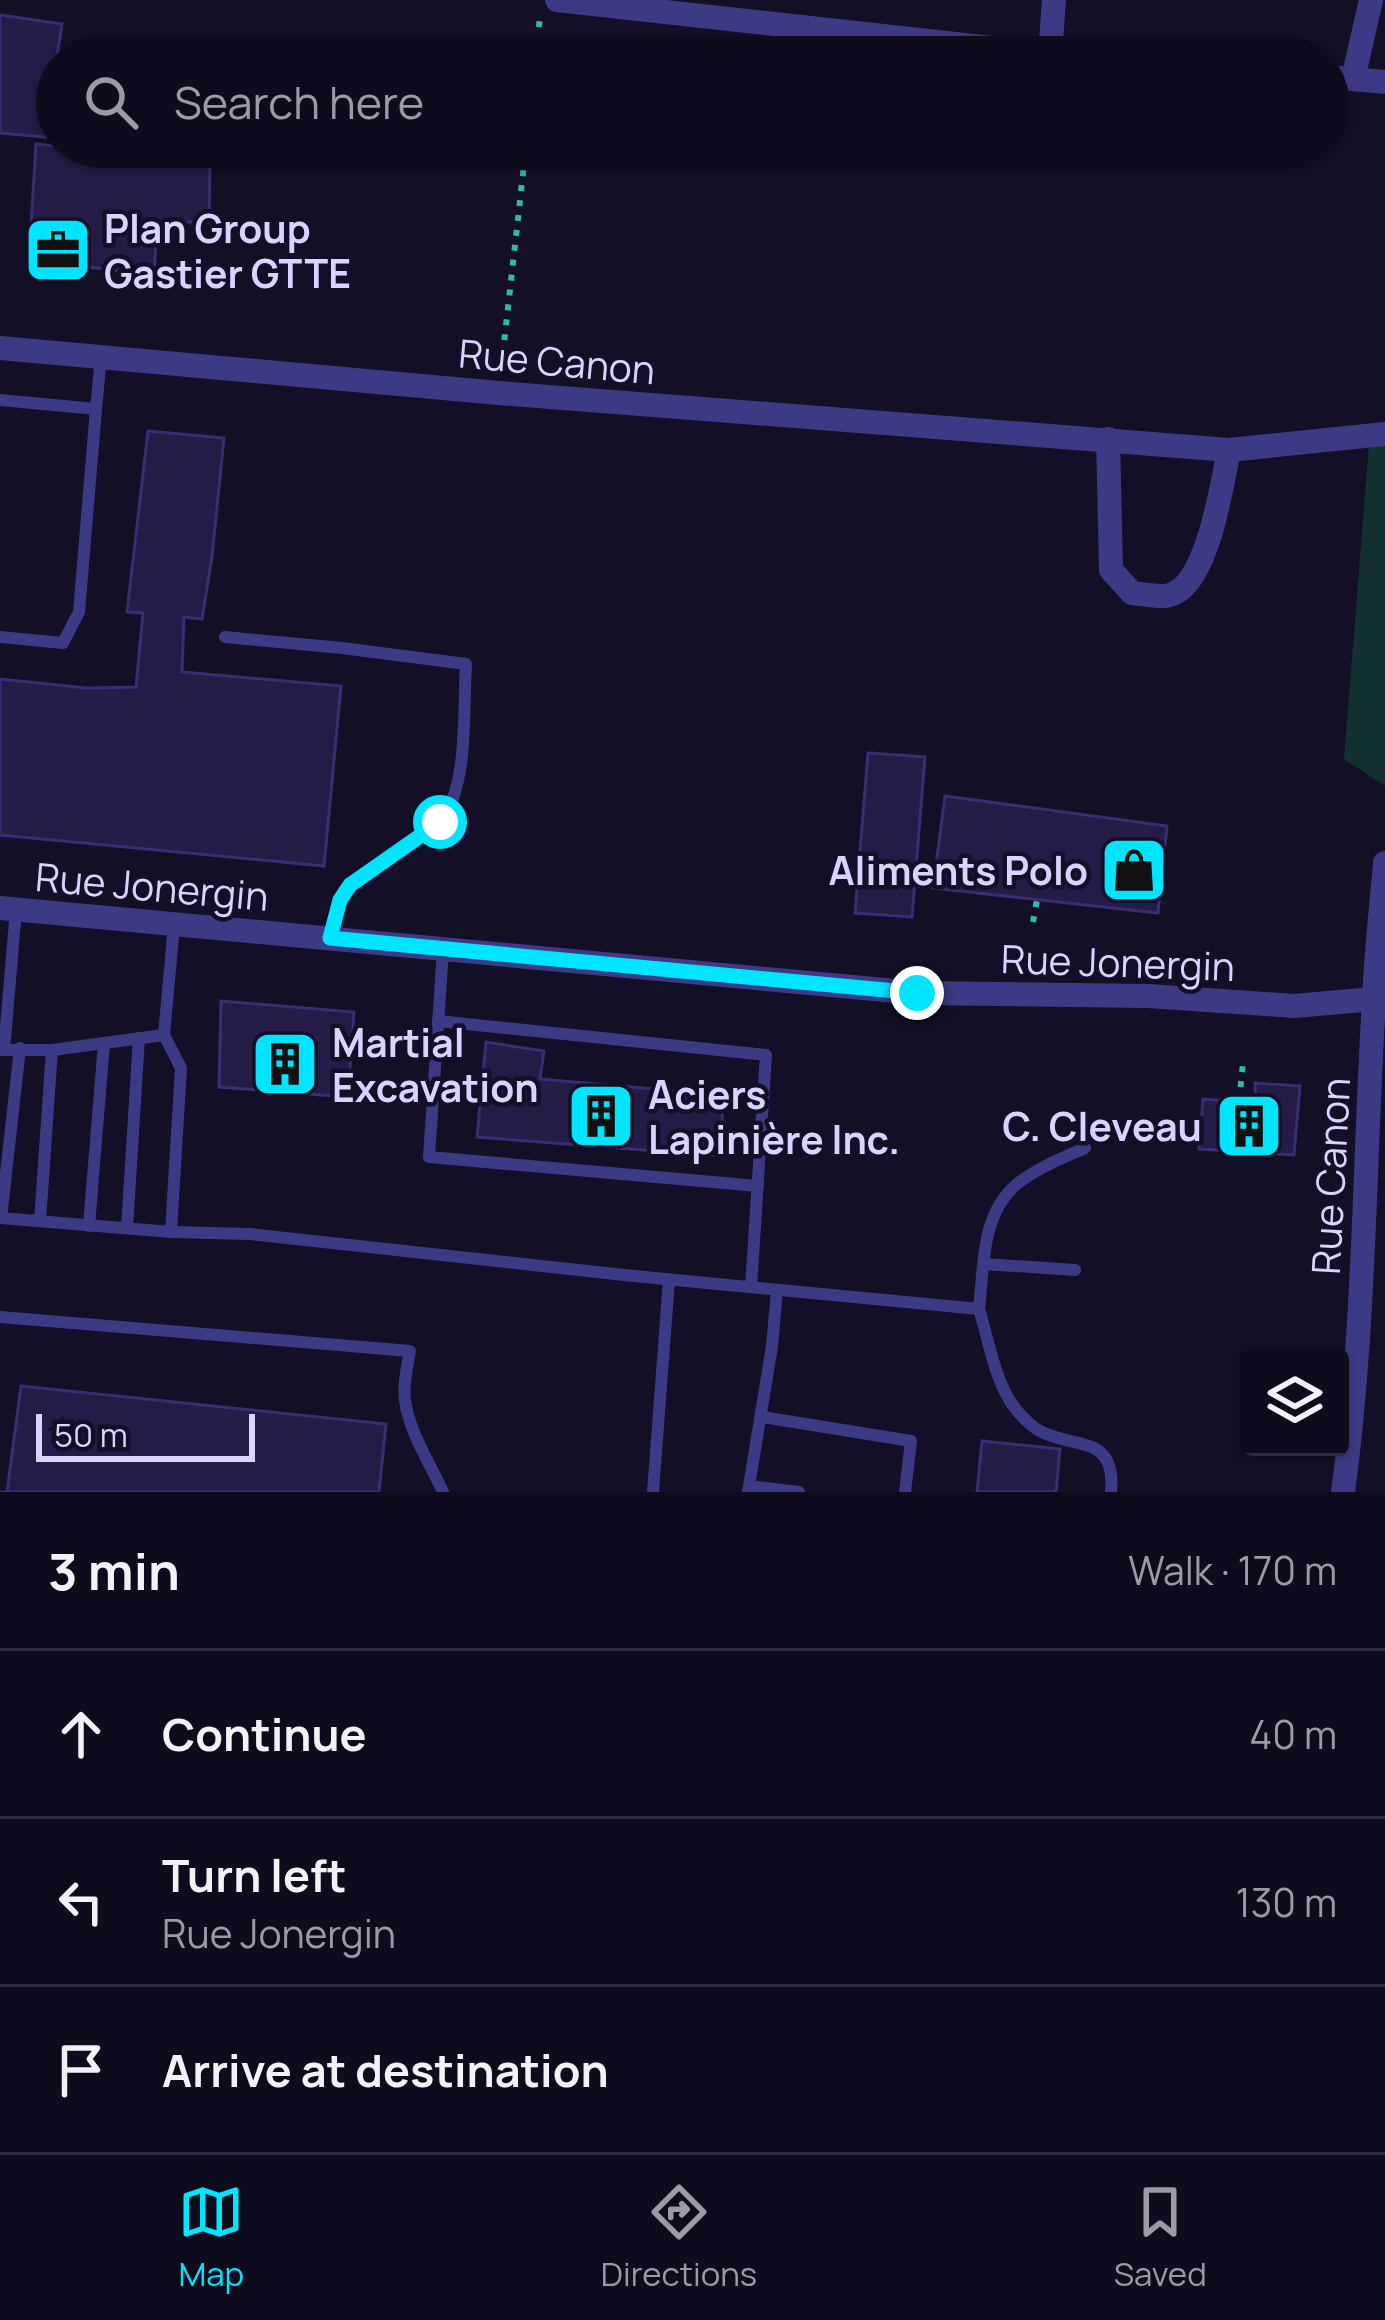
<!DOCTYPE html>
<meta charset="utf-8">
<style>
:root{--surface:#0e0b1c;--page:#171425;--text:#f1f3f6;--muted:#9b9ba3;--line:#2e2b3b;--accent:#00e5ff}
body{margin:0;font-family:Manrope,sans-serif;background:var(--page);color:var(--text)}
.controls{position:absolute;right:36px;bottom:36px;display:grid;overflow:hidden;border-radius:12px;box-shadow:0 3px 9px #0004}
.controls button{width:108px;height:108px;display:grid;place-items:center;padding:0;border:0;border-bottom:3px solid var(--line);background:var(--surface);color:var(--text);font:60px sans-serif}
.scale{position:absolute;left:36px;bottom:30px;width:219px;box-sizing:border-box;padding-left:12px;border:6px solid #d9d4ff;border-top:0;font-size:33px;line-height:42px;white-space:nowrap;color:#d9d4ff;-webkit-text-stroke:9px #130f26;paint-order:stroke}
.stop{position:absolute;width:36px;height:36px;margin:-27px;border:9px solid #00e5ff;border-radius:50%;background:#fff}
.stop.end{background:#00e5ff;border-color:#fff;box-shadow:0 3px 12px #0008}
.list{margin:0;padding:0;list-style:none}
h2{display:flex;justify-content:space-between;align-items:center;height:156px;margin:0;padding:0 48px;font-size:51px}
h2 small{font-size:39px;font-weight:400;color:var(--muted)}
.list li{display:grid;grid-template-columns:78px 1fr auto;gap:36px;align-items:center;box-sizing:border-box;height:168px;padding:0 48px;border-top:3px solid var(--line)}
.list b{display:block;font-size:45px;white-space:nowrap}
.list p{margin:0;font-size:39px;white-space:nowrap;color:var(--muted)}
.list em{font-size:39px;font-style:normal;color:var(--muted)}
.icon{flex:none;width:66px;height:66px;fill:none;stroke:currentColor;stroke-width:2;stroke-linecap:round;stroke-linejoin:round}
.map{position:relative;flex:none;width:1385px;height:1492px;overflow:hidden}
.search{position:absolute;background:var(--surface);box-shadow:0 3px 9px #0004;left:36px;right:36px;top:36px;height:132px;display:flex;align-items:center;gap:30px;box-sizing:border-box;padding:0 42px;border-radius:66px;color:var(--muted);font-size:45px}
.sheet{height:660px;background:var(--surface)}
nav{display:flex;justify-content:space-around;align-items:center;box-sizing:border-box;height:168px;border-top:3px solid var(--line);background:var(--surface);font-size:33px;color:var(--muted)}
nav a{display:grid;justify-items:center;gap:6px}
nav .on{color:var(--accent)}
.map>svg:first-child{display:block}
</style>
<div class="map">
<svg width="1385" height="1492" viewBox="0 0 1385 1492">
<rect width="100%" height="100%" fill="#130f26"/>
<!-- green -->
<path fill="#12302f" d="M1385,442v344l-41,-27 25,-315z"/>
<!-- building -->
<g fill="#241b47" stroke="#3b2d73" stroke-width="3">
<path d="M0,15l62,9 -5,33v81l-57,-5z"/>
<path d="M36,144l174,17 -1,61h-52l-3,53 -125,-15z"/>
<path d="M148,431l76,7 -12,119 -10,62 -18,-2 -2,55 159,14 -17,180 -324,-31v-156l86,9 50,-1 7,-74 -16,-1z"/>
<path d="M868,753l57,4 -13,160 -57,-4z"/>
<path d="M945,796l222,30 -9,87 -225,-25z"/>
<path d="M221,1001l133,11 -6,85 -129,-10z"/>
<path d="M486,1042l58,9 -4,28 183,16 -2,61 -244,-19z"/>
<path d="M1255,1083l45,3 -6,69 -95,-6 4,-50 53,4z"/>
<path d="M21,1386l365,38 -7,68h-379h7z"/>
<path d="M982,1441l78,8 -4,43h-79z"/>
</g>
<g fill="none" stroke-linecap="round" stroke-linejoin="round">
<!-- path -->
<g stroke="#2fb8b0" stroke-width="6" stroke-dasharray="6 9" stroke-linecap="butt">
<path d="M536,57l4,-41"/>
<path d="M501,370l25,-223"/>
<path d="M1033,922l4,-22"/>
<path d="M1239,1102l4,-39"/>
</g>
<!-- service -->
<g stroke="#3d3a85" stroke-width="12">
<path d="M0,400l96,9 5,-52"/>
<path d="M0,637l63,6 16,-31 17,-203"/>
<path d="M225,637l117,11 124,16c-3,46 3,123 -26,158l-90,63 -10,15 -10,38"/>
<path d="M443,950l-14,207 329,29"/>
<path d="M438,1021l328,34 -15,232"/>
<path d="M0,1050h52l112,-15"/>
<path d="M4,1050l12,-140"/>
<path d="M0,1218l171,14 10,-164 -17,-33 10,-110"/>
<path d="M1,1218l19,-170"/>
<path d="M40,1221l12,-171"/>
<path d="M89,1226l15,-183"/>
<path d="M127,1228l12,-190"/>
<path d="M171,1232l79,2 374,41 355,34c5,-44 2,-95 38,-125 20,-16 46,-26 68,-36"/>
<path d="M984,1264l91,6"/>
<path d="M979,1309c10,32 15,70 35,98 8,10 17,20 28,25 35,17 74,3 69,60"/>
<path d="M0,1317l410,34c-3,16 -7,33 -5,49 4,32 25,63 38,92"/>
<path d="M762,1417l149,24 -6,51"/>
<path d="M749,1486l50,6"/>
<path d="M653,1492l16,-212"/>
<path d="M748,1492l24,-146 5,-56"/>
</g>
<!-- minor -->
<g stroke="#3d3a85" stroke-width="24">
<path d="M557,0l517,57"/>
<path d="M1050,55l4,-55"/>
<path d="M1328,77l57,5"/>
<path d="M1353,79l18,-79"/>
<path d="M0,348l499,45 730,57 156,-16"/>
<path d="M1108,439l3,131 21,23c11,1 28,5 38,2 38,-10 52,-112 59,-145"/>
<path d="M0,908l917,85 232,3 145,10 80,-7"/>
<path d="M1343,1492c22,-163 21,-328 31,-492 2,-46 7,-91 11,-137"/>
</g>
</g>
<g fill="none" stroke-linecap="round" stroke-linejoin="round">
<!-- route -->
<path stroke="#00e5ff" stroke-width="15" d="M440,822l-90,63 -10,15 -10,38 587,55"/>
</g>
<!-- icons -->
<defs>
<symbol id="office-square" viewBox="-11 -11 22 22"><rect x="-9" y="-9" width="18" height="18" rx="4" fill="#00e5ff" stroke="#130f26"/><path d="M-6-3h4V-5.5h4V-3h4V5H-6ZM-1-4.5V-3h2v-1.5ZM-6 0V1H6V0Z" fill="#111"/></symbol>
<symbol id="shop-square" viewBox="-11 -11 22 22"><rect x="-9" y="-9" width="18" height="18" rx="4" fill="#00e5ff" stroke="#130f26"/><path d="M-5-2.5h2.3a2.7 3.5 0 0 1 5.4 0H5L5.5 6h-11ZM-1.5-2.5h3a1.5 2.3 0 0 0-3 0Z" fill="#111"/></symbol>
<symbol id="building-square" viewBox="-11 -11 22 22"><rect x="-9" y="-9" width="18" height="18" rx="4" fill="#00e5ff" stroke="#130f26"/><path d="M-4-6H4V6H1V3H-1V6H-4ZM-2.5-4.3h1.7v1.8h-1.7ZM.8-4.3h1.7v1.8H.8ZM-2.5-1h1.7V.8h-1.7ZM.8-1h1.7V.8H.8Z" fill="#111"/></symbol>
</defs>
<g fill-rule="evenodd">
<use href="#office-square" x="20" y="212" width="76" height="76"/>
<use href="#shop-square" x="1096" y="832" width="76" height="76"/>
<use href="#building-square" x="247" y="1026" width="76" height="76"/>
<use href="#building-square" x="563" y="1078" width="76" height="76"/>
<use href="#building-square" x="1211" y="1088" width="76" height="76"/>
</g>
<g text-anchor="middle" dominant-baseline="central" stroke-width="9" stroke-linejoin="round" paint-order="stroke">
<!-- poi labels -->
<g font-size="39" font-weight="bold" fill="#d9d4ff" stroke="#130f26" text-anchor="start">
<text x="104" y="228">Plan Group<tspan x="104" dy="45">Gastier GTTE</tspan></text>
<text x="1088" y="870" text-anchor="end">Aliments Polo</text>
<text x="332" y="1042">Martial<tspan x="332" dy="45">Excavation</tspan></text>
<text x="648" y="1094">Aciers<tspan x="648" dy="45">Lapinière Inc.</tspan></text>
<text x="1202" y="1126" text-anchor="end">C. Cleveau</text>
</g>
<!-- street labels -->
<g font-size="39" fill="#d9d4ff" stroke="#130f26">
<text transform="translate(557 361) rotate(5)">Rue Canon</text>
<text transform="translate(152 886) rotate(5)">Rue Jonergin</text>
<text transform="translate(1118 962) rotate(2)">Rue Jonergin</text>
<text transform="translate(1330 1176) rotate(-87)">Rue Canon</text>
</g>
</g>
</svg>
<div class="controls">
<button><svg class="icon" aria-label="layers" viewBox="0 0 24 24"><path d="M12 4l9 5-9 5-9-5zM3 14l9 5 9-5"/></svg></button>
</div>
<div class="scale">50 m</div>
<div class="stop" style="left:440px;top:822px"></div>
<div class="stop end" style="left:917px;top:993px"></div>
<div class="search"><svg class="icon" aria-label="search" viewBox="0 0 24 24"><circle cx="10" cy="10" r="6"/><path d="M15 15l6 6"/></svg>Search here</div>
</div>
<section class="sheet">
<h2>3 min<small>Walk · 170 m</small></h2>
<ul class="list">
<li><svg class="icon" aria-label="ahead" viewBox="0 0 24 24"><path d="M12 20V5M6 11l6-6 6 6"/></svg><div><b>Continue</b></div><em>40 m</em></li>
<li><svg class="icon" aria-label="left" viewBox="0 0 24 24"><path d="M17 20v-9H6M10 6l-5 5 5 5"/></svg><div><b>Turn left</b><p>Rue Jonergin</p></div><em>130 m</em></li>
<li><svg class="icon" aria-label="arrive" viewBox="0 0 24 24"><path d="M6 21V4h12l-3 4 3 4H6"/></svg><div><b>Arrive at destination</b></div></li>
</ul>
</section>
<nav>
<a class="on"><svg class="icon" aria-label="map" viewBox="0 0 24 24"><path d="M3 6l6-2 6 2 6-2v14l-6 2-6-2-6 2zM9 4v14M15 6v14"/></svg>Map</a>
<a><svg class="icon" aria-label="directions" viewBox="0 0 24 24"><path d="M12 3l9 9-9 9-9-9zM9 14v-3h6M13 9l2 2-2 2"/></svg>Directions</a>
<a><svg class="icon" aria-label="saved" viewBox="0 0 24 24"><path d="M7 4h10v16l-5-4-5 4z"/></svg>Saved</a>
</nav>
